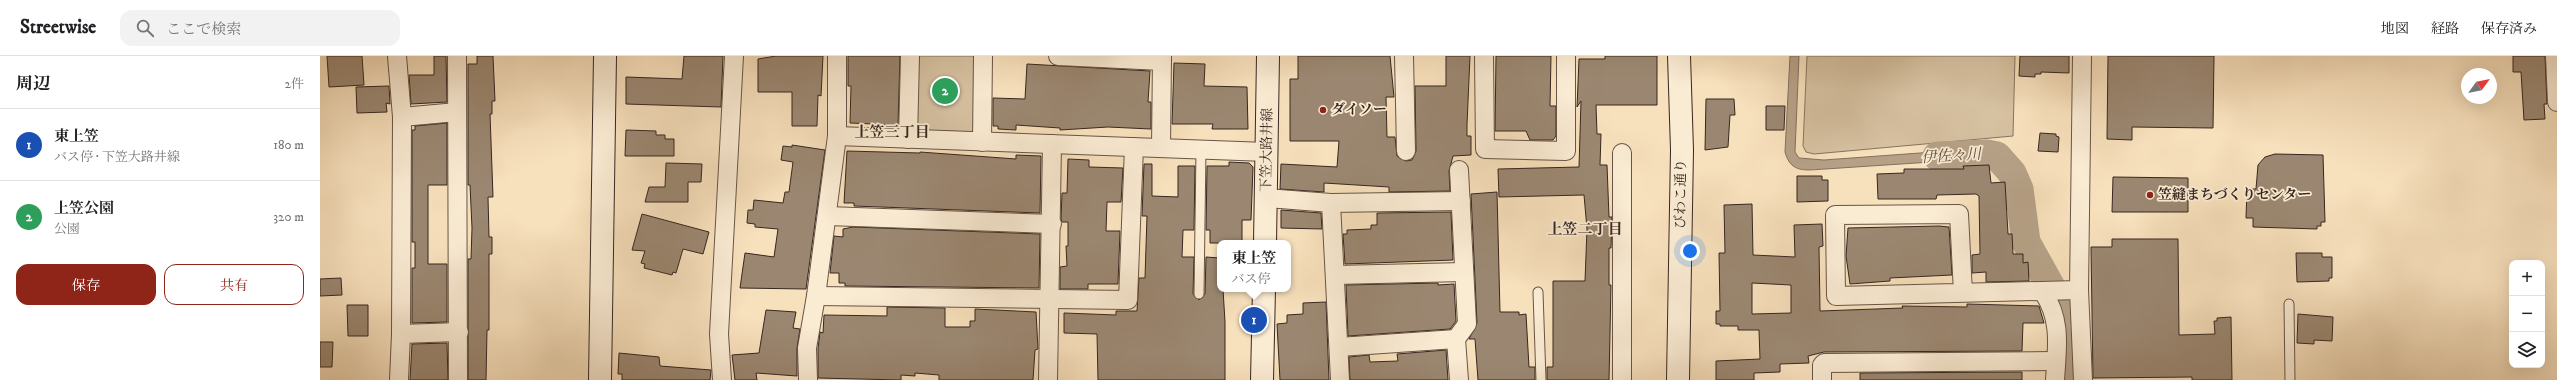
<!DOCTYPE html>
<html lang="ja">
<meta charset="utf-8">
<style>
:root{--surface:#fff;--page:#f2f2f2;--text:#202124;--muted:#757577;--line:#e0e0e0;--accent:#8f2418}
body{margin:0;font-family:"IM FELL DW Pica","Noto Serif JP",serif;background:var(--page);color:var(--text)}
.controls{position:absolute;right:12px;bottom:12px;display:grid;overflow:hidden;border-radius:8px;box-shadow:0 4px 16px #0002}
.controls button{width:36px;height:36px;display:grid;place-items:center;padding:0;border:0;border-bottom:1px solid var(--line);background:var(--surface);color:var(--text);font:20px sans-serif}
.compass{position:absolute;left:2141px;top:12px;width:36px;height:36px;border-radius:50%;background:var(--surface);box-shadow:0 4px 16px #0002;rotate:57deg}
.you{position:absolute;left:1370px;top:195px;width:14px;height:14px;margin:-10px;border:3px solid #fff;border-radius:50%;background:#1a73e8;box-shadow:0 0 0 6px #1a73e833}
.badge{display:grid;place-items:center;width:26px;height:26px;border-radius:50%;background:var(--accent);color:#fff;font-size:13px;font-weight:700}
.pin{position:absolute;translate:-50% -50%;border:2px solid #fff;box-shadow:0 1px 4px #0006}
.popup{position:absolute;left:897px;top:184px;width:74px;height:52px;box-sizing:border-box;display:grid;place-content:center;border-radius:8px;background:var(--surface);filter:drop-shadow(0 1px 3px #0005);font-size:13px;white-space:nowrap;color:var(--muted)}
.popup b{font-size:15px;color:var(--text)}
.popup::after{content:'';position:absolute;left:50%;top:100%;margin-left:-8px;border:8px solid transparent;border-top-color:var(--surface)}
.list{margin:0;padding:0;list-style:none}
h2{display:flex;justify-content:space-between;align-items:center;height:52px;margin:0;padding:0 16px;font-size:17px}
h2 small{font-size:13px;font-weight:400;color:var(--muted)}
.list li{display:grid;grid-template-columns:26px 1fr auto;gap:12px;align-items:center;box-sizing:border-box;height:72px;padding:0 16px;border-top:1px solid var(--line)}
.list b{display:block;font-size:15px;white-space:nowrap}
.list p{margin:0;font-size:13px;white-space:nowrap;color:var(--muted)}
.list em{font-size:13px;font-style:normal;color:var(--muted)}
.actions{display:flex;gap:8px;padding:12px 16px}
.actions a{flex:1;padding:9px 0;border:1px solid var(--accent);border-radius:12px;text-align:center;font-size:14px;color:var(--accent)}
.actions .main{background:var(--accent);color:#fff}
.icon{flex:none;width:22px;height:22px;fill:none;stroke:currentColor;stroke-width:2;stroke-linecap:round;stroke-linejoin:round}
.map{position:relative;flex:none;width:2237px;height:324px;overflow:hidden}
header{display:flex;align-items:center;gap:24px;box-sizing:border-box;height:56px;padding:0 20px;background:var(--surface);border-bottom:1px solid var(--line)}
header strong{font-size:19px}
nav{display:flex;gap:22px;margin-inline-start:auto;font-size:14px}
.search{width:280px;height:36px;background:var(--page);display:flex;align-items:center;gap:10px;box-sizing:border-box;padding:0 14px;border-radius:12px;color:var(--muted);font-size:15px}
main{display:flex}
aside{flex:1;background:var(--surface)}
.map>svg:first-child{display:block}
</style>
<header>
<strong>Streetwise</strong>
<div class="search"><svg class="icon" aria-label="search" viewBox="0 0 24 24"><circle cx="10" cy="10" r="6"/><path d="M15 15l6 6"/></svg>ここで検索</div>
<nav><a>地図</a><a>経路</a><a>保存済み</a></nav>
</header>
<main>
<aside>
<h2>周辺<small>2件</small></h2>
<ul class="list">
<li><span class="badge" style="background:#1a4fb4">1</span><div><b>東上笠</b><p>バス停 · 下笠大路井線</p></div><em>180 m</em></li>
<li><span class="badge" style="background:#2e9e5b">2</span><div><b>上笠公園</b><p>公園</p></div><em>320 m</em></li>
</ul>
<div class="actions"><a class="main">保存</a><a>共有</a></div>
</aside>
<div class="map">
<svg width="2237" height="324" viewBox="0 0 2237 324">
<rect width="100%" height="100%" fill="#f7e0bc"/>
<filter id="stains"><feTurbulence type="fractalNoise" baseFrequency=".005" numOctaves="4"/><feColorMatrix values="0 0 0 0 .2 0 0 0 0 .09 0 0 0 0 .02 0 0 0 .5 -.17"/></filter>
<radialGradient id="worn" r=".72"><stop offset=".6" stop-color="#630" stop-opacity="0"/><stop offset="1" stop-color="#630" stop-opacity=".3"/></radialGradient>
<!-- green -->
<g fill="#d6c1a1" stroke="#867460">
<path d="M595,0h62l-1,71 -4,5 -56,-2z"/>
<path d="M1487,0h208l-2,80 -199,18 -8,-2 -3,-6z"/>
</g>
<!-- water -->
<path fill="#b6a187" stroke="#83705e" d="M1470,0h9l-4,96 4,6 25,2 151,-11 2,10 -152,10c-19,1 -34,5 -40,-17z"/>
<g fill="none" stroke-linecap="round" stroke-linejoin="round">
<!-- river -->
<path stroke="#b6a187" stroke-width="29" d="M1617,100l50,-2 10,2 15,17 7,16 7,53 40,72 1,66"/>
</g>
<!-- building -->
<g fill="#9b8771" stroke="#372720" fill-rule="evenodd">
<path d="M7,0h35l2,29 -35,2z"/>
<path d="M114,0h12l1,46 -36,2 -2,-29h25z"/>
<path d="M157,0h16l2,45h-3v13h-2l3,83h-5l1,40h3v17h-3v76h-2l-1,50h-18v-121h3l1,-31 -2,-43h-2v-121h9z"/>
<path d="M364,0h39l-2,51 -95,-3v-27l56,2z"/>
<path d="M456,0h47l-2,40 -3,-1 -1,31h-25v-34h-34v-33z"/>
<path d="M528,0h52l-2,69 -48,-2 1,-37h-3z"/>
<path d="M978,0h92l4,41h-8l1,40h8l2,19 9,5 6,-1 4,-9 -1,-65h31v-30h24l-3,69v11h4v19l-18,1 -4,15 1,20 -61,1v-5l-65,-4v9l-44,-3 1,-25 56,3 2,-26h-49v-62h8z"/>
<path d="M1176,0h55l-1,50h6v30l-3,4h-23l-4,-9h-31z"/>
<path d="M1285,0h52v49h-61l1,29h4l-1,31h7l2,52h3l-1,31h-2v37h2l-2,95h-62v-13h6v-86h32l2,-52 -3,-34 -85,2 -1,-28 81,-2 2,-66 -4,6 2,-48h26z"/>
<path d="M1700,0h49v17l-28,-1v2h-6v3l-16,-1z"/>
<path d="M1788,0h106l-1,72 -81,-1v13l-25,-1z"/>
<path d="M2193,0h32l2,48h-3l1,15 -21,1 -3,-48h-8z"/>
<path d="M854,7l31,1 -1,22 43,1 1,42h-36l1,-5h-41z"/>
<path d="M707,8l123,7 -2,31h3v27l-43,-2 -48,3v-2l-44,-3v5l-18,-1v-3h-5v-28l32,1z"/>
<path d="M69,30l1,18 -4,-1 1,9 -30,1 -1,-26z"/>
<path d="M1386,43h28l1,16h-5l-2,32 -23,3z"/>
<path d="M1446,50h19l-1,24h-18z"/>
<path d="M127,67v62h-19v79h19v58l-35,1v-55h3v-26h-3v-112h3v-4z"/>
<path d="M306,74l30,1v4h9v4h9v17h-49z"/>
<path d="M1720,77l16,1v2l3,1 -1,15 -20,-1z"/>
<path d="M472,89l33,5 -19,139 -66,-1 5,-35 29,4 4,-28 -23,-2v-3l-8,-1 1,-13h5l1,-10 29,3 2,-11h4l4,-30 -12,-2 2,-14 9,1z"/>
<path d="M527,95l73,2v-1l96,7v-4l25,1 -1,57 -186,-7v-3h-10z"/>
<path d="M1955,98l48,1 2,67h-4v4h-4v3l-64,-2v-9h-7l1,-29h9l2,-24 7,-8z"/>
<path d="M748,103l21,1v7l34,1 -2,34h-14l-1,29h14l-2,53h-30v5h-28v-22l7,-1 -1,-20h2v-24h-6l-1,-3 1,-26h5z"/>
<path d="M909,106l20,1 4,4 -2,53h-9v23h-32v-13h-4l1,-64h22z"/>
<path d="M346,107l36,1 -1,18h-13v20h-43l4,-15h16z"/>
<path d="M824,108h8v32l26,1v-31h17l-1,64h-11l-1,27h12l-1,37 6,6 6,-6 1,-37 14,1v31h3l2,33v58h-127l-1,-46 -33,-1v-20l52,2v-4h21l2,-33h6l2,-62h-5z"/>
<path d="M1669,109l2,18 14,-1 3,52h4l1,20h10v9l5,-1 1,19 -43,1v-10l-14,1v-18l8,-1 -1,-58 -3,-2 -39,1 -1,4h-58l-1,-25 27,-1v-4h60l-1,-3z"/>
<path d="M1477,120h25v4h6v21l-31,1z"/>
<path d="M1793,121l75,1v34h-76z"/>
<path d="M1177,136l3,120h19v3l7,-1 3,53h6v13h-57l-3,-41h-6l8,-16 -6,-129z"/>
<path d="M1432,148l1,51 42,2 -1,-32 28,-1 1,22 -4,1 1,64 83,-3 -1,-2 65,1v-3l72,2 5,17h-21l-1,28 -198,1 -16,4 1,7 -29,1v8l-26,1v7h-38v-19l44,-2 -1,-29h-21v-4h-18v-2h-4v-13h4l-1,-58h6l-1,-48zM1432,227l39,2v28l-39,1z"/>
<path d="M961,154l40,3 1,16 -41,-1z"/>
<path d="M1131,156l2,48 -108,4 -2,-30h4v-4l24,-1v-4h6v-12z"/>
<path d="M322,158l67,18 -6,22 -20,-5 -7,24 -3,-1 -1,3 -28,-7 1,-4 -4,-1 4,-12 -13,-1z"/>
<path d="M1619,170l10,1 3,48 -62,3v3l-40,3 -4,-28 2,-28z"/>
<path d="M533,171l187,7 -1,54 -194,-2v-3h-6v-10h-9l4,-37 9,1v-8z"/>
<path d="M1792,183h66l1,96 36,-1 -1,-13h3v-3l14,-1 1,63h-40v-3l-99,1 -2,-131h21z"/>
<path d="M1976,197h26v4h10v21h-3v3l-32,1z"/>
<path d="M21,222l1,17 -22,1v-17z"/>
<path d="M1118,227v2l16,-1 2,37 -6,8 -102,7 -2,-51z"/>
<path d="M1006,246l3,78h-49l-3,-56 10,-1v-8l16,-1v-11z"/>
<path d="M27,249h21v31h-20z"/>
<path d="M567,251l58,1v19h25v-6h5v-12l61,3 2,37 -3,1 -2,30h-94v-5l-24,-2v3l-14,-1v5l-83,-2v-29l2,-17 3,1 1,-18 63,1z"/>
<path d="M446,254l30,2 -3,16 7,1 -3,19v28l-41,-3 1,7h-22l-3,-25 27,-2z"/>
<path d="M1978,258l35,3 -1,24 -18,-1v4l-17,-1z"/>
<path d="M0,286h13l-1,25h-12z"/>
<path d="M127,287l1,37h-38l2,-36z"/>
<path d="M1126,294l2,30h-98l-1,-23 20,-2 1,7 28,-1 -1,-7z"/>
<path d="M299,297l40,4 1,9 51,4 -1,10h-88v-6h-4z"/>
<path d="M1702,316v8h-162v-7z"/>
</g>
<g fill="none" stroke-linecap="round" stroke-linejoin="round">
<defs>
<g id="lane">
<path d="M1218,236l3,88"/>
<path d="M879,238l2,-144"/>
<path d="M1969,248l1,76"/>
</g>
<g id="street">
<path d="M77,0l5,61 -1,217 -2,46"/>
<path d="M137,0l1,324"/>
<path d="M738,0l104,5"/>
<path d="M1084,0l2,95"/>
<path d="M1164,0l1,93 81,2v-95"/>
<path d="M1762,0l-3,234 4,90"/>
<path d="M2235,0l2,46"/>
<path d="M82,61l55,-5"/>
<path d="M517,80l430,16"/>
<path d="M588,83l2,-83"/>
<path d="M662,86l1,-86"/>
<path d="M841,92l1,-92"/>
<path d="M946,142l65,5 130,-2"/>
<path d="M1011,147l9,177"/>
<path d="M507,160l225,8"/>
<path d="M1015,219l129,-3"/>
<path d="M1723,236c19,28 14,56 12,88"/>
<path d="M1643,237l-4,-79 -124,1 1,81 243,-6"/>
<path d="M496,240l312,4 6,-153"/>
<path d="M81,278l58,-2"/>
<path d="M1019,291l117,-8"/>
<path d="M402,324l-3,-46 15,-278"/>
<path d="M488,324l-1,-32 9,-52 21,-160v-80"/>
<path d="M728,324l4,-236"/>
<path d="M1139,324l-3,-41 11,-15 -8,-154"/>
<path d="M1302,324v-227"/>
<path d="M1502,324v-15l2,-2 232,-2"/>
</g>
<g id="secondary">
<path d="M945,187l3,-187"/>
<path d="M280,324l5,-324"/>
<path d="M942,324l2,-91"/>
<path d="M1358,324l4,-230 -3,-94"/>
</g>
</defs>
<!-- lane casing -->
<use href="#lane" stroke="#675547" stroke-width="11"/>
<!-- street casing -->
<use href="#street" stroke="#675547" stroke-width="20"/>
<!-- secondary casing -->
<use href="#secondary" stroke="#372720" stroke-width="24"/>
<!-- lane -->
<use href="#lane" stroke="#faebd3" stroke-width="9"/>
<!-- street -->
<use href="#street" stroke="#faebd3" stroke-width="18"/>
<!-- secondary -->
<use href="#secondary" stroke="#faebd3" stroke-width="22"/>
</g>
<!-- markers -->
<g fill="#8f2418" stroke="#faebd3" stroke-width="1.5">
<circle cx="1003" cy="54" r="4"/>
<circle cx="1830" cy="139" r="4"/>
</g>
<g text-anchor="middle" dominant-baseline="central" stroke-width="3.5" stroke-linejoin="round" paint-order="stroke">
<!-- poi labels -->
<g font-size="14" font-weight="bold" fill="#372720" stroke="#faebd3" text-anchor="start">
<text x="1011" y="54">ダイソー</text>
<text x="1838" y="139">笠縫まちづくりセンター</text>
</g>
<!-- street labels -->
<g font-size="14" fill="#372720" stroke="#faebd3">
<text transform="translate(947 94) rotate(-89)">下笠大路井線</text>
<text transform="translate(1361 138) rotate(-89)">びわこ通り</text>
</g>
<!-- neighbourhood labels -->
<g font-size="15" font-weight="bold" fill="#372720" stroke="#faebd3">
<text x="572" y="76">上笠三丁目</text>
<text x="1265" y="173">上笠二丁目</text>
</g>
<!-- water labels -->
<g font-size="15" font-style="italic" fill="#5d4c3f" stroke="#faebd3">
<text transform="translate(1631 100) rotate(-4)">伊佐々川</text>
</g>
</g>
<rect width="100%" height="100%" filter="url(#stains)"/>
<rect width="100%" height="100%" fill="url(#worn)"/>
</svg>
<div class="controls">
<button>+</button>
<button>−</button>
<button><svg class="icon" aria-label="layers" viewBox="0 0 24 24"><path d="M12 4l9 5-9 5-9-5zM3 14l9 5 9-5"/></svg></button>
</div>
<svg class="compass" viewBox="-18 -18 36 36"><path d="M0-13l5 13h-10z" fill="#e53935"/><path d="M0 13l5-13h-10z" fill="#757577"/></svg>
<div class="you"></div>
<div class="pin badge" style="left:934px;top:264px;background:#1a4fb4">1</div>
<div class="popup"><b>東上笠</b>バス停</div>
<div class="pin badge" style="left:625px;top:35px;background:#2e9e5b">2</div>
</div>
</main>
